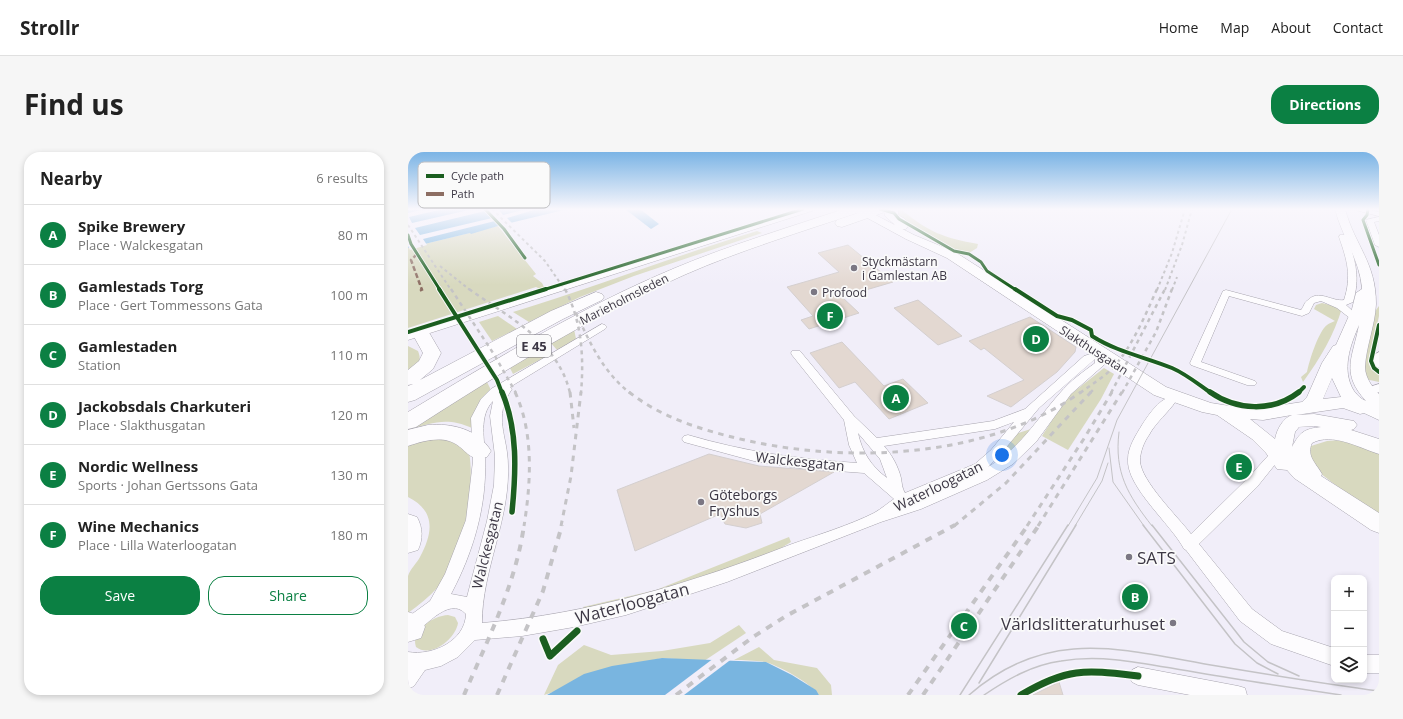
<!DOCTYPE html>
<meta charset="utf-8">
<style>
:root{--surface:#fff;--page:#f6f6f6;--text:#222;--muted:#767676;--line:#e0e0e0;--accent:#0b8043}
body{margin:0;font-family:"Open Sans",sans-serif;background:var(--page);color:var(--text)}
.controls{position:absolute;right:12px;bottom:12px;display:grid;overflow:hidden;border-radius:8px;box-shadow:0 2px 6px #0003}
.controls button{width:36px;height:36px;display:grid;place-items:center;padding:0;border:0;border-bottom:1px solid var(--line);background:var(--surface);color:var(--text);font:20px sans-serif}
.you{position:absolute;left:594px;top:303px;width:14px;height:14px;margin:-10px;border:3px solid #fff;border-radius:50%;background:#1a73e8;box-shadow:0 0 0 6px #1a73e833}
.badge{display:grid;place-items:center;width:26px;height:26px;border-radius:50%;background:var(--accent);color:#fff;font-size:13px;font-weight:700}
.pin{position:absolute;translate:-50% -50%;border:2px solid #fff;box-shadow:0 1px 4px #0006}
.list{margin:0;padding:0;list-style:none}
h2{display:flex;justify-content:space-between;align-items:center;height:52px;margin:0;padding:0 16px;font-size:17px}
h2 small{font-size:13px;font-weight:400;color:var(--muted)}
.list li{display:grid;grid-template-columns:26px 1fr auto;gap:12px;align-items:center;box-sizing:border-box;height:60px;padding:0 16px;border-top:1px solid var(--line)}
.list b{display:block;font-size:15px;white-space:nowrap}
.list p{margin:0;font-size:13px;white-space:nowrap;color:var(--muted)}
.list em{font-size:13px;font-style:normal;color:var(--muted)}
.actions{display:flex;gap:8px;padding:12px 16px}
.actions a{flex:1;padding:9px 0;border:1px solid var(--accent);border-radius:16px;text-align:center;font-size:14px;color:var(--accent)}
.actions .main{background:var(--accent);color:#fff}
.icon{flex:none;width:22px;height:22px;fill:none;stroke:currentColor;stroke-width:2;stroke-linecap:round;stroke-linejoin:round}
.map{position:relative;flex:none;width:971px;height:543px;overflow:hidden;border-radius:16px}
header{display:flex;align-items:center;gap:24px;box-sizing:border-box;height:56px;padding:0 20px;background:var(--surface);border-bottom:1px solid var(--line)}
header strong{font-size:19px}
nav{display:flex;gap:22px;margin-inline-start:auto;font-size:14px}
.intro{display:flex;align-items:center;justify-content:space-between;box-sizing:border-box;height:96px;padding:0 24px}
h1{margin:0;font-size:28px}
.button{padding:10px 18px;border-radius:16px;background:var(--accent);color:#fff;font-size:14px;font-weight:700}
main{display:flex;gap:24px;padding:0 24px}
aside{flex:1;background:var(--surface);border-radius:16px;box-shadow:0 2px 6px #0003}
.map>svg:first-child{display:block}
</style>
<header>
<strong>Strollr</strong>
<nav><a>Home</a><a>Map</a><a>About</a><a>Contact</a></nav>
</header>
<div class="intro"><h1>Find us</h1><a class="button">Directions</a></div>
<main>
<aside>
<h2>Nearby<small>6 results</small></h2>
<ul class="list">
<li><span class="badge">A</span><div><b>Spike Brewery</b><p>Place · Walckesgatan</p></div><em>80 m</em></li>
<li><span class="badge">B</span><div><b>Gamlestads Torg</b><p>Place · Gert Tommessons Gata</p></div><em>100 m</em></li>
<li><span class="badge">C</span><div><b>Gamlestaden</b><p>Station</p></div><em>110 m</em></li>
<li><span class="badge">D</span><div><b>Jackobsdals Charkuteri</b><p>Place · Slakthusgatan</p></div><em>120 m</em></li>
<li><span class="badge">E</span><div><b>Nordic Wellness</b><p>Sports · Johan Gertssons Gata</p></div><em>130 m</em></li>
<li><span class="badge">F</span><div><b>Wine Mechanics</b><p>Place · Lilla Waterloogatan</p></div><em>180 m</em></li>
</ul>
<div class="actions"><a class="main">Save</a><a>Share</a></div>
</aside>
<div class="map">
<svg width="971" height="543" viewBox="0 0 971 543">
<rect width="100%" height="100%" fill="#f1eef9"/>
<!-- green -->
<g fill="#d8d9bf">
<path d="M489,57h6v2c26,21 41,27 75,33l-1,4 -8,5 -11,-1 -60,-35z"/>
<path d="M90,74l38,48 -3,2 9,7 2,4 -4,2 -4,-2 -128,41v-80z"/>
<path d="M349,79l5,2 -128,43 -54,21 -51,25 -16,-10c82,-25 162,-56 244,-81z"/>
<path d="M914,151l20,5c-8,27 -22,51 -39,74l-2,-5 6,-5c2,-10 11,-40 20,-47 2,-2 6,-3 8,-4l-21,-12 2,-4z"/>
<path d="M971,154v10l-10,45 1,5 9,7v9l-14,-3 -3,-12 11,-53z"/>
<path d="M90,164l19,13 -25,12 -13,-19z"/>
<path d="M166,177l2,10 -19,11 -7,-8z"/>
<path d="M0,194l10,5c5,12 -2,17 -10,25z"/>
<path d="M131,197l6,8 -32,17 -4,-8z"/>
<path d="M696,216l10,6 -13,25 -33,51 -26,-14 24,-38z"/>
<path d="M77,226l6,12c-11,12 -18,21 -19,38 -24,-11 -39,-6 -64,2z"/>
<path d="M626,276l-10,12 -25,22 -4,-2 20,-26z"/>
<path d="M15,286h30l16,14c7,37 -7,106 -31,135 -9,10 -19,18 -30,26 0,-10 0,-28 0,-37 2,-7 9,-13 12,-19 13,-24 16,-46 -12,-60v-55z"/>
<path d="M932,288l39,11v64l-45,-31 -14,-11 -11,-17 2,-10 16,-5z"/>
<path d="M381,385l2,5 -18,11 -78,27 -111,31 -1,-4 73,-17z"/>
<path d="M40,463l7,2 3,6c-2,15 -27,36 -42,24 -6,-17 17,-31 32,-32z"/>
<path d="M331,473l7,8 -42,28 -42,-3 -9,2 -109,35 14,-30 26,-20 27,10 51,-4 48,-8z"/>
<path d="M351,495l15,13 43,8 14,17 1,10h-13c-7,-11 -41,-30 -54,-33 -10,-2 -21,-1 -31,-2z"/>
</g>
<!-- water -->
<g fill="#79b5e0">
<path d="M0,57h160l-70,17 -27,8 -1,-1 -62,15z"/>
<path d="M217,57h15l19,15 -8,5z"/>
<path d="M254,506l104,4 26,13 24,15 3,5h-272l37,-21 28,-8z"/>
</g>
<!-- pier -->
<g fill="#f1eef9" fill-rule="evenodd">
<path d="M18,57h17l-34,8 3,6 61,-14h25l5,6 24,-6 7,1 -27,8 6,6 -13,3 -5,-6 -72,18 4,6 -17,5 -2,-4v-33zM77,59l7,7 -72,17 -5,-7z"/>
<path d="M306,506h19l-49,37h-19z"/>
</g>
<!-- building -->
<g fill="#e3d8d1" stroke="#d4cfcf">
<path d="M440,93l45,37 -51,15 17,16 -50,16 -8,-9 12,-4 -26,-29 52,-15 -21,-19z"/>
<path d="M510,148l44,36 -24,9 -44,-37z"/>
<path d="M622,165l46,30 -1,5 -18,20 -46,35 -24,-11 37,-16 -40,-32 -3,2 -12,-9z"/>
<path d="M434,190l42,44 19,-7 25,24 -39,16 -34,-37 -16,6 -29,-35z"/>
<path d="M301,302l50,12 75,6 -74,42 2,9 -16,5 -21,-4 -5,-10 -85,37 -18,-61z"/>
<path d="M651,530l4,13h-30z"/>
</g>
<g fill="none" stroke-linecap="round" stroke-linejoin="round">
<defs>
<g id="street">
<path d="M400,57h10l-410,131v-6z"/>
<path d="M944,57h13l14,3v4z"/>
<path d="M971,65v4l-5,1 5,13v12l-4,-2 -9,-25z"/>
<path d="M932,83h11l4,2 -7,2c8,24 12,39 5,63l-7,3 11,10v4h-6l-14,-11 -16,-7 -7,2 -5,10 -7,3 -73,-20 -28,66 54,19 2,2 -2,2h-8l-56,-20 -1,-2 33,-72 3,-1 75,20c3,-3 3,-8 7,-10 11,-11 24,2 36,0 8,-24 3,-40 -5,-63z"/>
<path d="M194,172l3,1 2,2 -2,2 -95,58 2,2c-20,29 -4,46 -4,77 2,54 -26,104 -26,157 108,-9 210,-40 310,-79 26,-9 58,-19 82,-31 7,-4 14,-10 20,-14l-30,-26 -66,-5 -44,-7 -70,-19 -2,-3 2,-3 4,-1c58,17 109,24 169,28l-8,-18 -5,-25 -52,-65 -1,-2 1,-2h8l54,65 23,22 116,-17 32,-12 59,-53 16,-5 4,1 1,12 -34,30 -35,48 -23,22 -26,16 -66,29 -40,13 -154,60 -101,33 -52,12 -52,9 -47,4 -17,17 -17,9 -16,4 -11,16 -6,3v-37c25,4 57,-11 58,-38 -18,-20 -44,18 -58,23v-20l22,-16 15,-27 21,-54 7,-59 -2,-43 10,-19 10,-10zM687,207v4c-12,9 -25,18 -35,30 -24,27 -40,56 -72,74l11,-11 40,-48zM85,249l-3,15 5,40 -1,29 -7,36 -20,76 -16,-3c22,-41 36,-88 34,-135 0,-19 -7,-43 8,-58zM606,270l-23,28 -16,14 -70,29c-3,-5 -3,-9 -4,-15 -3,-12 -9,-23 -17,-32l111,-17zM450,281l22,26 7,19c-16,-12 -25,-26 -29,-45z"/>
<path d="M971,200v16l-5,-3v-10z"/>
<path d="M971,232v8l-12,4 -6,-4 2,-3z"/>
<path d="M762,245l6,4c-8,12 -20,21 -27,34 -5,7 -9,17 -9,26 1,20 38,56 51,73l56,-55 30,-33h8l2,3 -2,3 -28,35 -58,57 53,65 30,22 52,17v18l-63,-22 -31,-23 -54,-71 -2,-1c-13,-25 -58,-62 -56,-90 0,-12 8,-24 14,-34 6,-9 16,-25 28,-28z"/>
<rect x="956" y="503" width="15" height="18"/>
<path d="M730,515l100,19 7,2 2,7h-57l-52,-10 -6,-3 -3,-6 3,-6z"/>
</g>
<path id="secondary" d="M443,57h13l50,26 41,17 211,135 45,16 25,4 27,1 39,-6 5,-5 15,-34 11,-17 3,-1 16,-36 4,-16 6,-4c-2,-29 -20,-52 -27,-80h10c10,37 31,53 31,95 -1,22 -10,42 -11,63 0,10 7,20 14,27v26l-15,-7 -4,1 -17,-6 -47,7 18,-1 40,7 3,4 -3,4 -3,1 28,9v15c-20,-6 -46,-22 -67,-11 -6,13 4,20 10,31l-1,2 58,37v20l-8,-3 -77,-52 -7,-8 -10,-1 -11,-16 -14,-14 -35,-24 -15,-3 -48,-17 -207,-137 -41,-19zM951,173c-6,32 -19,48 7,76 -5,-2 -9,-6 -12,-10 -13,-21 -4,-45 5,-66zM924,226l9,19 -18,2zM884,263c-9,3 -15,14 -17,24l-25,-20 13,1zM906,274l7,1c-17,2 -21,5 -29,20l3,-15 4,-5z"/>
<g id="highway">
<path d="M436,57h18l-2,3c-59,20 -119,38 -176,63 -94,42 -182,97 -268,152l-8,2v-17c86,-52 174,-105 267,-144 55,-23 112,-40 169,-59z"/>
<path d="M462,57h28v6l7,4 3,7 -2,3h-10l-2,-5 -9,-8v-4l-43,15 -5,-1 -2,-3 2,-3z"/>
<path d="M188,140l6,2 2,3 -2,3 -39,19 -148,81 -7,2v-16l5,-2 -5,1v-15l11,-9 4,-8 -11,-20 3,-4 6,-1 6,1 14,24 -8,16 -13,11 131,-69z"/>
<path d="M20,273c24,-2 50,4 63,26l-4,6c-20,6 -21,-11 -38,-16 -13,-4 -29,1 -41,5v-16z"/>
<path d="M0,362l9,3c6,11 6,22 1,33l-10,3z"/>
<path d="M0,460l13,4 4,11 -4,11 -13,4z"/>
</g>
</defs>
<!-- street casing -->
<use href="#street" stroke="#a8a5af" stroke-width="1"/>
<!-- secondary casing -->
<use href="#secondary" stroke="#a8a5af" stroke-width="1"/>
<!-- highway casing -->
<use href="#highway" stroke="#a8a5af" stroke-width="1"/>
<!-- street -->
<use href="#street" fill="#fdfcfe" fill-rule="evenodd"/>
<!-- secondary -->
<use href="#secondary" fill="#fdfcfe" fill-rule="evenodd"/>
<!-- highway -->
<use href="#highway" fill="#fdfcfe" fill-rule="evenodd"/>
<!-- tram-far1 -->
<g stroke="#c4c3c6" stroke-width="1">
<path d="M711,280c-5,41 9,63 33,94"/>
<path d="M701,296l4,34 31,44"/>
<path d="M660,374l29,-48 20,-58 115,-211"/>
<path d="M667,374l27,-45 6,-18"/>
</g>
<!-- tram -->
<g stroke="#c4c3c6" stroke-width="1.5">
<path d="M735,373l92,119 22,19 21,11"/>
<path d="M744,373l92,117 24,20 31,14"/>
<path d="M571,531l97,-158"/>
<path d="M552,543l108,-170"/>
<path d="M561,543c80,-70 154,-45 248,-29 54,9 108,18 162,25"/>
<path d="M576,543c24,-16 48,-30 77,-34 46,-8 93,5 139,12 47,8 94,15 141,22"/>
</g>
<!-- rail-far3 -->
<g stroke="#c4c3c6" stroke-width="2" stroke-dasharray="3 3" stroke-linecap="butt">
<path d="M84,57l53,52 20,29"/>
<path d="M0,73l43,65"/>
<path d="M32,114l30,24"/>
<path d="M749,138l15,-37 13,-44"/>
<path d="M757,138l17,-45 10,-36"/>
<path d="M764,138l5,-13"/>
</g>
<!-- rail-far2 -->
<g stroke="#c4c3c6" stroke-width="2.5" stroke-dasharray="4 4" stroke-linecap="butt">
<path d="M43,137l44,67 21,37"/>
<path d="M61,137c39,28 89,52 101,104"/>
<path d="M157,137c17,33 19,68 16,104"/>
<path d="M168,161c14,30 27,59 54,80"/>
<path d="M672,241c11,-8 22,-15 32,-24 20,-22 33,-53 45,-80"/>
<path d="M682,241l3,-3"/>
<path d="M703,241l54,-104"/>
<path d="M714,241l34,-61 16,-43"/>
</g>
<!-- rail-far1 -->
<g stroke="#c4c3c6" stroke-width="3" stroke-dasharray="5.5 5.5" stroke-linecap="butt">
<path d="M107,240c19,41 16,90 9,134"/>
<path d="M162,240l4,36"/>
<path d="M221,240c29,23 64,35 99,44 111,29 257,25 353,-44"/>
<path d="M153,374l10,-50 10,-84"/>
<path d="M546,374l52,-43 85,-91"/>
<path d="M619,374l58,-89 27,-45"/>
<path d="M630,374l84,-134"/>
</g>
<!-- rail -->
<g stroke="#c4c3c6" stroke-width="4" stroke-dasharray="7 7" stroke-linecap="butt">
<path d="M56,543c23,-54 52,-111 60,-170"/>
<path d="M89,543l46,-104 19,-66"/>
<path d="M268,543l77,-58 33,-21 169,-91"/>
<path d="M500,543l120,-170"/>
<path d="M515,543l116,-170"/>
</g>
<!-- quiet-far1 -->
<path stroke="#8d6e63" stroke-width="2.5" stroke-dasharray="5 2.5" stroke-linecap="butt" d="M9,102l-6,6 11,30"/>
<!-- quiet -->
<path stroke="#8d6e63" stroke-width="3.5" stroke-dasharray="6 3.5" stroke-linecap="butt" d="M13,137l1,2"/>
<defs>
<g id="cycleway-far3">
<path d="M77,57l19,20 21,29"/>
<path d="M472,57l14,4 5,6 55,32 15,3 12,8 6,9 29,19"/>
<path d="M960,57l-1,6 -4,5 16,45"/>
<path d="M0,83l3,9 29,46"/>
<path d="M135,138l260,-81"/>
</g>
<g id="cycleway-far2">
<path d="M31,137l58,91 5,13"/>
<path d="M607,137l42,27 15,4 19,10 1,6c25,16 53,21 80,32 14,6 26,16 39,25"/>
<path d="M971,173l-8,36 3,7 5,4"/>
<path d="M0,180l138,-43"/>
<path d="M890,241l6,-6"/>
</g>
<g id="cycleway-far1">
<path d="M94,240c16,38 14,80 10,120"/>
<path d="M802,240c26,18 62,21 89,0"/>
</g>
<g id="cycleway">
<path d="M135,487l7,17 27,-25"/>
<path d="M613,543c47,-28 65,-25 117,-19"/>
</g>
</defs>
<!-- cycleway-far3 casing -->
<use href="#cycleway-far3" stroke="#fafafa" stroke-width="4.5"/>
<!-- cycleway-far2 casing -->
<use href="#cycleway-far2" stroke="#fafafa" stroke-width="6"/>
<!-- cycleway-far1 casing -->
<use href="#cycleway-far1" stroke="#fafafa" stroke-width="8"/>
<!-- cycleway casing -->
<use href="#cycleway" stroke="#fafafa" stroke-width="10"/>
<!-- cycleway-far3 -->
<use href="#cycleway-far3" stroke="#1b5e20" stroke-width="3"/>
<!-- cycleway-far2 -->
<use href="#cycleway-far2" stroke="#1b5e20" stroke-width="4"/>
<!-- cycleway-far1 -->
<use href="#cycleway-far1" stroke="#1b5e20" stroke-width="5.5"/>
<!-- cycleway -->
<use href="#cycleway" stroke="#1b5e20" stroke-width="7"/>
</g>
<!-- sky -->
<linearGradient id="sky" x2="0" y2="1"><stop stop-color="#7bb4e5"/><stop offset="0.43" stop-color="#f9f7fc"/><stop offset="1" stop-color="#f9f7fc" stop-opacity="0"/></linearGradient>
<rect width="971" height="133" fill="url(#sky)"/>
<!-- markers -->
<g fill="#7b7783" stroke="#fafafa" stroke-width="1.5">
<circle cx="446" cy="116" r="4"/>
<circle cx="406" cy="140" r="4"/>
<circle cx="293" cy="350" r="4"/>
<circle cx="721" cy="405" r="4"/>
<circle cx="765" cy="471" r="4"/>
</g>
<g text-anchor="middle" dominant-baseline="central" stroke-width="3.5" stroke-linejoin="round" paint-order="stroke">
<!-- far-poi labels -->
<g font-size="12" fill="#3c3744" stroke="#fafafa" text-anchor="start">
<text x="454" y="109">Styckmästarn<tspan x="454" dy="14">i Gamlestan AB</tspan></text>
<text x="414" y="140">Profood</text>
</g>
<!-- far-street labels -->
<g font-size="12" fill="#3c3744" stroke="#fafafa">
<text transform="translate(216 147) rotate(-27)">Marieholmsleden</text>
<text transform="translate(686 198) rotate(33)">Slakthusgatan</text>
</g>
<!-- shield labels -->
<rect fill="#fafafa" stroke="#75727b" stroke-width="1" x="109" y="183" width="34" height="22" rx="3"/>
<g font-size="13" font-weight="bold" fill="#3c3744">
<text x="126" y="194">E 45</text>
</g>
<!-- street labels -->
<g font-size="14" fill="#3c3744" stroke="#fafafa">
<text transform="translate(392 309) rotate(6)">Walckesgatan</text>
<text transform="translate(530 334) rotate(-26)">Waterloogatan</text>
<text transform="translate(79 393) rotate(-76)">Walckesgatan</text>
</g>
<!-- poi labels -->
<g font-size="14" fill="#3c3744" stroke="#fafafa" text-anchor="start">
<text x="301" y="342">Göteborgs<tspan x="301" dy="16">Fryshus</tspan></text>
</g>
<!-- near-poi labels -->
<g font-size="17" fill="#3c3744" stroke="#fafafa" text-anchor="start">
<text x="729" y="405">SATS</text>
<text x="757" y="471" text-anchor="end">Världslitteraturhuset</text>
</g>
<!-- near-street labels -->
<g font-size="17" fill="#3c3744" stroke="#fafafa">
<text transform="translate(224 451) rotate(-15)">Waterloogatan</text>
</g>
</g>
<!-- legend -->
<rect x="10" y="10" width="132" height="46" rx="6" fill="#fafafa" stroke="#c1c0c3" stroke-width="1"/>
<rect x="18" y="22" width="18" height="4" fill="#1b5e20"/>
<rect x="18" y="40" width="18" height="4" fill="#8d6e63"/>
<g font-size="11" fill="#3c3744">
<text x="43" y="28">Cycle path</text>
<text x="43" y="46">Path</text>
</g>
</svg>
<div class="controls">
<button>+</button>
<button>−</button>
<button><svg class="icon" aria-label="layers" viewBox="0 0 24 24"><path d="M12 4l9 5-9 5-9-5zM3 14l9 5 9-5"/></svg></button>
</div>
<div class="you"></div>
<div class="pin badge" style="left:488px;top:246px">A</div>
<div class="pin badge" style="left:727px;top:445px">B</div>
<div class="pin badge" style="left:556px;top:474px">C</div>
<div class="pin badge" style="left:628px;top:187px">D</div>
<div class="pin badge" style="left:831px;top:315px">E</div>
<div class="pin badge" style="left:422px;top:164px">F</div>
</div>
</main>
